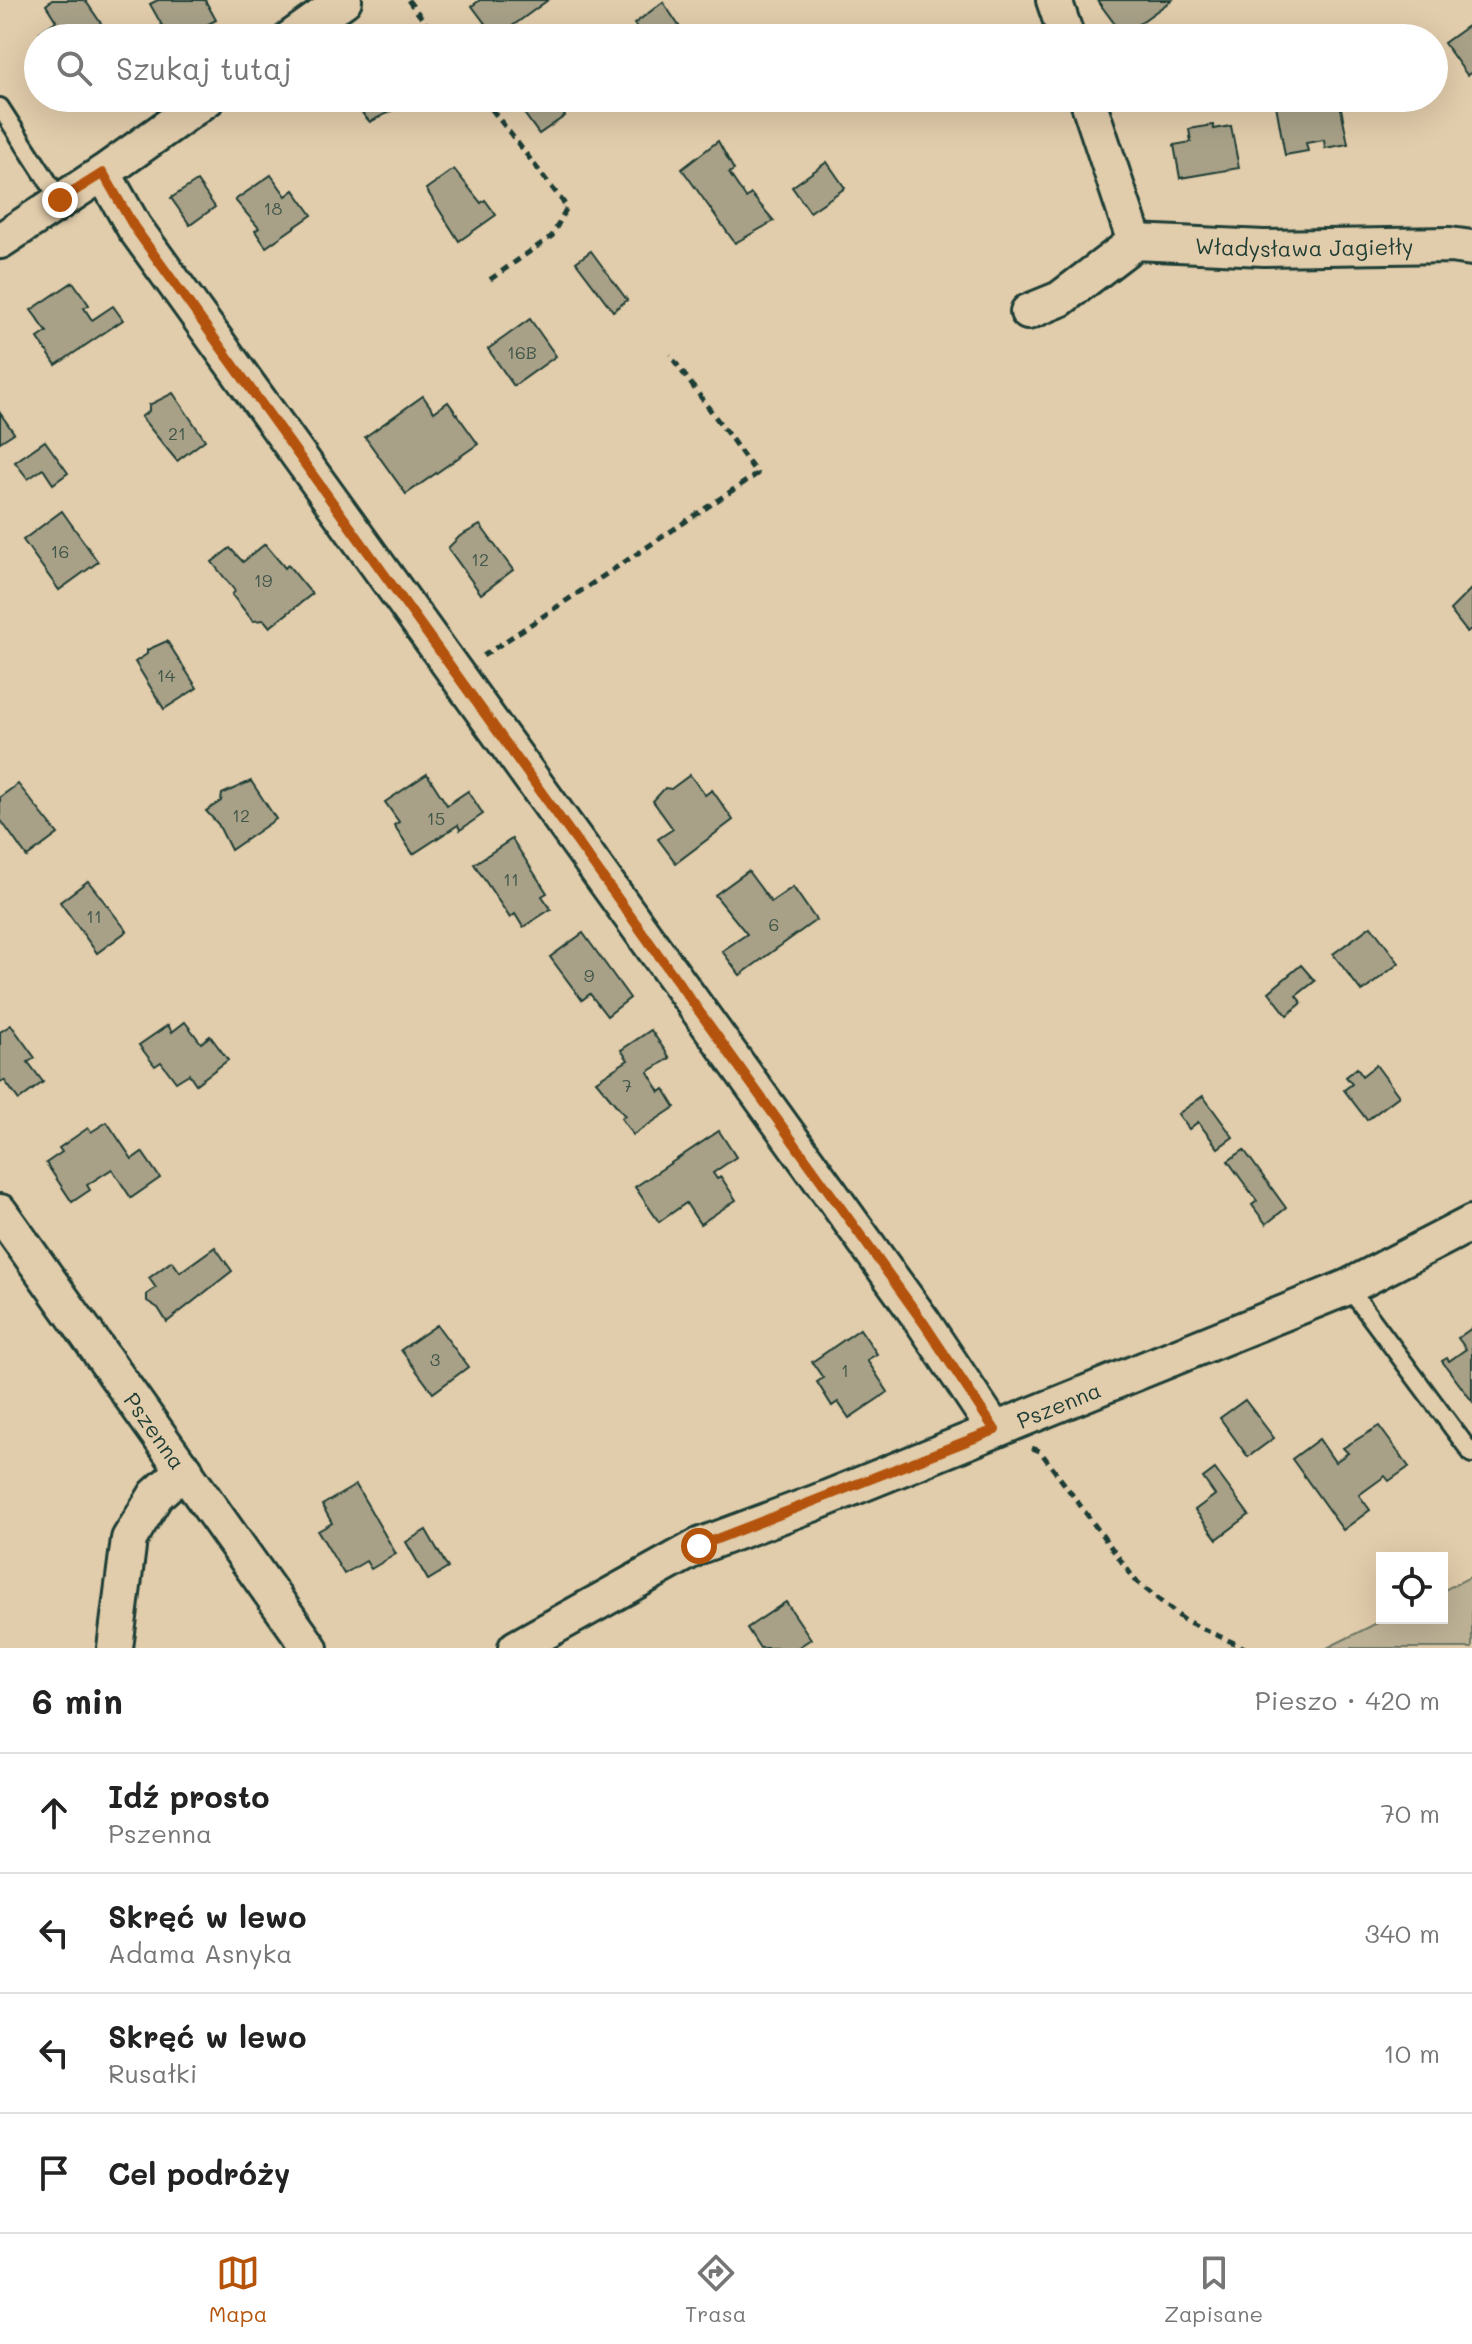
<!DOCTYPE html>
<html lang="pl">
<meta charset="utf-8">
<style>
:root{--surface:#fff;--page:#f6f6f6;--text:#222;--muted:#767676;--line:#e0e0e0;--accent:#b45309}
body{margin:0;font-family:Mali,sans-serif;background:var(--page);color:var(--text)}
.controls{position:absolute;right:24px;bottom:24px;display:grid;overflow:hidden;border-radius:0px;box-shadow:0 8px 32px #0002}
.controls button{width:72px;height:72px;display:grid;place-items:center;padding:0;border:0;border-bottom:2px solid var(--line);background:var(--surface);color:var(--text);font:40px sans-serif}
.stop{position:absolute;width:24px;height:24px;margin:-18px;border:6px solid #b45309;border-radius:50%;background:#fff}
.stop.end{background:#b45309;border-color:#fff;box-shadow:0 2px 8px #0008}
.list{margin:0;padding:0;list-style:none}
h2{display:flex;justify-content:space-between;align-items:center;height:104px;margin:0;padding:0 32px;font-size:34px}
h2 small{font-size:26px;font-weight:400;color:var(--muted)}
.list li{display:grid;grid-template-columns:52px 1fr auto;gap:24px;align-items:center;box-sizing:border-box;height:120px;padding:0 32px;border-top:2px solid var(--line)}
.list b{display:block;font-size:30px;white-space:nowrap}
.list p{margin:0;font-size:26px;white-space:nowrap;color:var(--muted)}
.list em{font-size:26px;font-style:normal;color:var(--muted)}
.icon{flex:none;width:44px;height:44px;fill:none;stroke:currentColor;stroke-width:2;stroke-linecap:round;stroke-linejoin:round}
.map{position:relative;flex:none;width:1472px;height:1648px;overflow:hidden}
.search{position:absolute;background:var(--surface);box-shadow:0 8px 32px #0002;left:24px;right:24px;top:24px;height:88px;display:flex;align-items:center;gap:20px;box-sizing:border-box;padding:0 28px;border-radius:44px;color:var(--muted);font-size:30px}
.sheet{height:584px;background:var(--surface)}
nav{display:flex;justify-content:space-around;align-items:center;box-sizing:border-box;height:112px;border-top:2px solid var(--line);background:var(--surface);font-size:22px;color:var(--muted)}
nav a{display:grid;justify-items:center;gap:4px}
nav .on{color:var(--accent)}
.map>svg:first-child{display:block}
</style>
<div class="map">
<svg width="1472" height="1648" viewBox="0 0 1472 1648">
<rect width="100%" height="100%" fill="#e1ccab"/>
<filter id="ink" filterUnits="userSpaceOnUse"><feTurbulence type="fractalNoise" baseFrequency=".0125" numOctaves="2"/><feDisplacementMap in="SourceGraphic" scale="16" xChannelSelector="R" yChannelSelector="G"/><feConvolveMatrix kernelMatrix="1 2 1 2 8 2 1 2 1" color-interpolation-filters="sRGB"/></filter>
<g filter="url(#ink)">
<!-- green -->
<path fill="#beb296" stroke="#6e7865" stroke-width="2" d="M1472,1576v72h-145l60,-30h55v-27z"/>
<!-- building -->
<g fill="#a8a188" stroke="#1f3d34" stroke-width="2">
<path d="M52,0h33l26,38h-67l-4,-6 16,-11 -10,-16z"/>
<path d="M158,0h47l11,20 -34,18h-13l-19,-34z"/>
<path d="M480,0h68l-52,38 -24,-32z"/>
<path d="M1097,0h75l-49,35z"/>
<path d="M663,2l24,36h-49l4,-3 -8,-11z"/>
<path d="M1472,23v49l-5,3 -23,-32z"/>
<path d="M390,98l3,12 -23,12 -21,-23z"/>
<path d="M513,98h39l13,18 -26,18z"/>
<path d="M1296,98h43l9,46 -23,4 -1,-8 -18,3 2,8 -23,4 -9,-50 21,-4z"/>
<path d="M1213,125l1,4 17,-3 8,42 -59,10 -6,-33 17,-3 -2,-13z"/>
<path d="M718,141l16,29 -5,3 17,25 5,-4 23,27 -39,22 -53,-74z"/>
<path d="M827,162l18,26 -35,24 -18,-25z"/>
<path d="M454,169l27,34 4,-3 11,15 -37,26 -33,-52z"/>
<path d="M271,175l15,21 8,-6 18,25 -46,32 -11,-16 4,-3 -24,-28z"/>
<path d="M197,181l18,26 -25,18 -19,-27z"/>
<path d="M591,251l36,49 -14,11 -37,-49z"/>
<path d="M73,282l16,23 -5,3 8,12 21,-14 10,14 -67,45 -18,-27 9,-6 -16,-22z"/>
<path d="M530,319l26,37 -42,30 -26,-37z"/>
<path d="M173,393l32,47 -28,21 -36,-44 8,-6v-6z"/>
<path d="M423,396l11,16 14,-10 30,42 -72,50 -41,-57z"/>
<path d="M0,413l14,20 -14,9z"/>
<path d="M45,441l23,32 -15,11 -10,-15 -15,10 -13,-17z"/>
<path d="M62,511l36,51 -39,28 -36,-50z"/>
<path d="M480,525l33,45 -32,24 -33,-46 12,-12z"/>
<path d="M265,544l20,24 3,-3 24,29 -42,33 -6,-7 -11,1 -21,-26 3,-4 -23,-29 18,-14 13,14z"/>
<path d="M1472,588v40l-5,4 -17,-22z"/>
<path d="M167,641l30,47 -33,21 -29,-47 12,-8v-4z"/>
<path d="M427,774l20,31 21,-14 15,23 -23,16 -2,-5 -45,29 -19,-29 5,-3 -14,-20z"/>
<path d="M690,775l15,20 7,-5 21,30 -57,43 -18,-24 15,-10 -20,-28 12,-13 6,1z"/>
<path d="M251,781l25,38 -45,31 -13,-26 -12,-13 15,-10 1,-7z"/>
<path d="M18,784l40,50 -31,23 -27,-38v-22z"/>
<path d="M512,839l35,54 -5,3 9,13 -28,18 -8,-13 -5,4 -36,-54z"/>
<path d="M748,871l23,31 22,-15 23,33 -76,55 -18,-24 25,-17 -32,-39z"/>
<path d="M88,881l39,50 -30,22 -37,-51z"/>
<path d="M1371,926l28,37 -37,29 -29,-38z"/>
<path d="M583,933l47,65 -23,18 -17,-22 -8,6 -32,-43z"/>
<path d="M1301,965l14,16 -19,15 6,7 -15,12 -18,-23z"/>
<path d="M185,1022l16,21 9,-7 18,24 -32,24 -7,-10 -13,8 -15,-20 -6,4 -16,-21 29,-20 4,7z"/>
<path d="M11,1025l24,33 -7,4 15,20 -24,18 -15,-20 -4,3v-51z"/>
<path d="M651,1030l19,28 -22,14 12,20 4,-3 11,18 -42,28 -12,-17 4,-2 -29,-35 32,-21 -7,-10z"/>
<path d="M1376,1065l23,31 -32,24 -23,-30 8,-6 -6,-7 11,-9 5,8z"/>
<path d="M1203,1096l30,41 -15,11 -20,-26 -9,7 -11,-15z"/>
<path d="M107,1122l25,37 10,-7 18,26 -29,20 -19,-29 -25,16 3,5 -18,12 -26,-39 16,-11 -3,-4 29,-20 3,4z"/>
<path d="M719,1131l17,26 -23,16 4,6 4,-2 15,23 -36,24 -14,-21 -27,19 -24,-35z"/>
<path d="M1244,1150l42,58 -20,16 -14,-19 5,-4 -29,-40z"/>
<path d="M215,1247l17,24 -65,51 -9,-14 -11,-7v-7l9,-6 -7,-10 23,-17 8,11z"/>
<path d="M437,1325l31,42 -35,26 -32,-43z"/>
<path d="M1472,1328v73l-30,-40 5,-3 2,3 17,-12 -8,-11z"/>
<path d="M860,1329l17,25 -10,6 21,32 -39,26 -11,-16 -6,4 -15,-24 6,-4 -11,-16z"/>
<path d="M1245,1400l29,38 -26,19 -28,-39z"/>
<path d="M1379,1426l30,41 -20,14 -4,-5 -26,19 11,15 -27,20 -51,-71 27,-20 16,23 13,-9 -5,-5z"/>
<path d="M1215,1469l34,46 -32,24 -22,-29 20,-15 -12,-17z"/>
<path d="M356,1485l40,69 -25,15 -5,-8 -22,13 -26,-43 14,-8 -10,-18z"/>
<path d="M426,1530l22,38 -20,12 -22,-38z"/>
<path d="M786,1602l25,37 -14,9h-37l-13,-20z"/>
</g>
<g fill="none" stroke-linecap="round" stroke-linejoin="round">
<defs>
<g id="service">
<path d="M0,107l60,93"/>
<path d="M1348,1287l124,167"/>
</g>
<g id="minor">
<path d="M1054,0l13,38"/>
<path d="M291,38l53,-38"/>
<path d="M1087,98l48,144"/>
<path d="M103,173l31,54 789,1095 72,108"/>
<path d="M0,241l103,-68 105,-75"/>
<path id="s1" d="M1028,312l32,-13 75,-57 129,6 186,-3 22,3"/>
<path id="s2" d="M0,1212l310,436"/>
<path d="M115,1648l14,-109 27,-44 29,-26"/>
<path id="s3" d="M516,1648l183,-102 116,-43 533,-216 124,-64"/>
</g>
</defs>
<!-- service casing -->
<use href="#service" stroke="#1f3d34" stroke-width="22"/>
<!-- minor casing -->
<use href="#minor" stroke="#1f3d34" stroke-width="40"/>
<!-- path -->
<g stroke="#1f3d34" stroke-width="5" stroke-dasharray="8 6" stroke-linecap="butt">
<path d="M408,0l29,38"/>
<path d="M483,98l84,109 -15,29 -64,45"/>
<path d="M483,656l274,-182 -87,-119"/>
<path d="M1032,1448l8,3 96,130 48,39 61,28"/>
</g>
<!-- service -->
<use href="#service" stroke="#e1ccab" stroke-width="16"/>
<!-- minor -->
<use href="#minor" stroke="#e1ccab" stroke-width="34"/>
</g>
</g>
<g fill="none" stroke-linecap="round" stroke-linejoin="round" filter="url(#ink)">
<!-- route -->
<path stroke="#b45309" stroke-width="10" d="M60,200l43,-27 31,54 789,1095 72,108 -296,116"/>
</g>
<g text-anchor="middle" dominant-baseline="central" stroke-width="6" stroke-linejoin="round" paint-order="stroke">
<!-- number labels -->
<g font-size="18" fill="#415649">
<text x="273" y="208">18</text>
<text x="522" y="352">16B</text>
<text x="177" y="433">21</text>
<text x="60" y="551">16</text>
<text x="480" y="559">12</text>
<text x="263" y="580">19</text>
<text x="166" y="675">14</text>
<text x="241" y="815">12</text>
<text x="436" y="818">15</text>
<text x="511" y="879">11</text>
<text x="94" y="916">11</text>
<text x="774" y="924">6</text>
<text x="589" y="975">9</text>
<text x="627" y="1085">7</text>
<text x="435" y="1359">3</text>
<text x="845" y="1370">1</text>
</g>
<!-- street labels -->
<g font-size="22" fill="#1f3d34" stroke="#e1ccab">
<text stroke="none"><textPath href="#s1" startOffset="298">Władysława Jagiełły</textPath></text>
<text stroke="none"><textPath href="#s3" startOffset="596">Pszenna</textPath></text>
<text stroke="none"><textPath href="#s2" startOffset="268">Pszenna</textPath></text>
</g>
</g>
</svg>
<div class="controls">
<button><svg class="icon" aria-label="locate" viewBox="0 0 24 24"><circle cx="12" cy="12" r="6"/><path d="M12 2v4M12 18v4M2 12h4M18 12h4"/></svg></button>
</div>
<div class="stop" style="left:699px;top:1546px"></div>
<div class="stop end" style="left:60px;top:200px"></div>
<div class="search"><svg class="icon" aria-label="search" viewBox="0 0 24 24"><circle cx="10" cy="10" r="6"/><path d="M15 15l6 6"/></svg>Szukaj tutaj</div>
</div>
<section class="sheet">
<h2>6 min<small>Pieszo · 420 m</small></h2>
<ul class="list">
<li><svg class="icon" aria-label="ahead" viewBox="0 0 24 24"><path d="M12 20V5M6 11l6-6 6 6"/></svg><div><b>Idź prosto</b><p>Pszenna</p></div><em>70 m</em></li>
<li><svg class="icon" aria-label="left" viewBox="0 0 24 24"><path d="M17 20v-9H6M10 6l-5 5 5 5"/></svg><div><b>Skręć w lewo</b><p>Adama Asnyka</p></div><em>340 m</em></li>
<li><svg class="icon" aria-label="left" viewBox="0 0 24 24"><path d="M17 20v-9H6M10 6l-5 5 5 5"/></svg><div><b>Skręć w lewo</b><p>Rusałki</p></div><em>10 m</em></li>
<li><svg class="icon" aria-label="arrive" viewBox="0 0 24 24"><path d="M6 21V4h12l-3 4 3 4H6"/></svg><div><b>Cel podróży</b></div></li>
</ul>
</section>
<nav>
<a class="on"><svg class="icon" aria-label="map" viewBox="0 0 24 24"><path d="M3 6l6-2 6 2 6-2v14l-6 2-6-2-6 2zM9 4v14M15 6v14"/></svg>Mapa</a>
<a><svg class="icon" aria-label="directions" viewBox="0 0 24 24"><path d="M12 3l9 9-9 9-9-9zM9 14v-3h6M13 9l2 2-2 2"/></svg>Trasa</a>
<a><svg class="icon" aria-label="saved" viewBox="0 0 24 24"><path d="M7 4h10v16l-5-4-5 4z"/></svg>Zapisane</a>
</nav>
